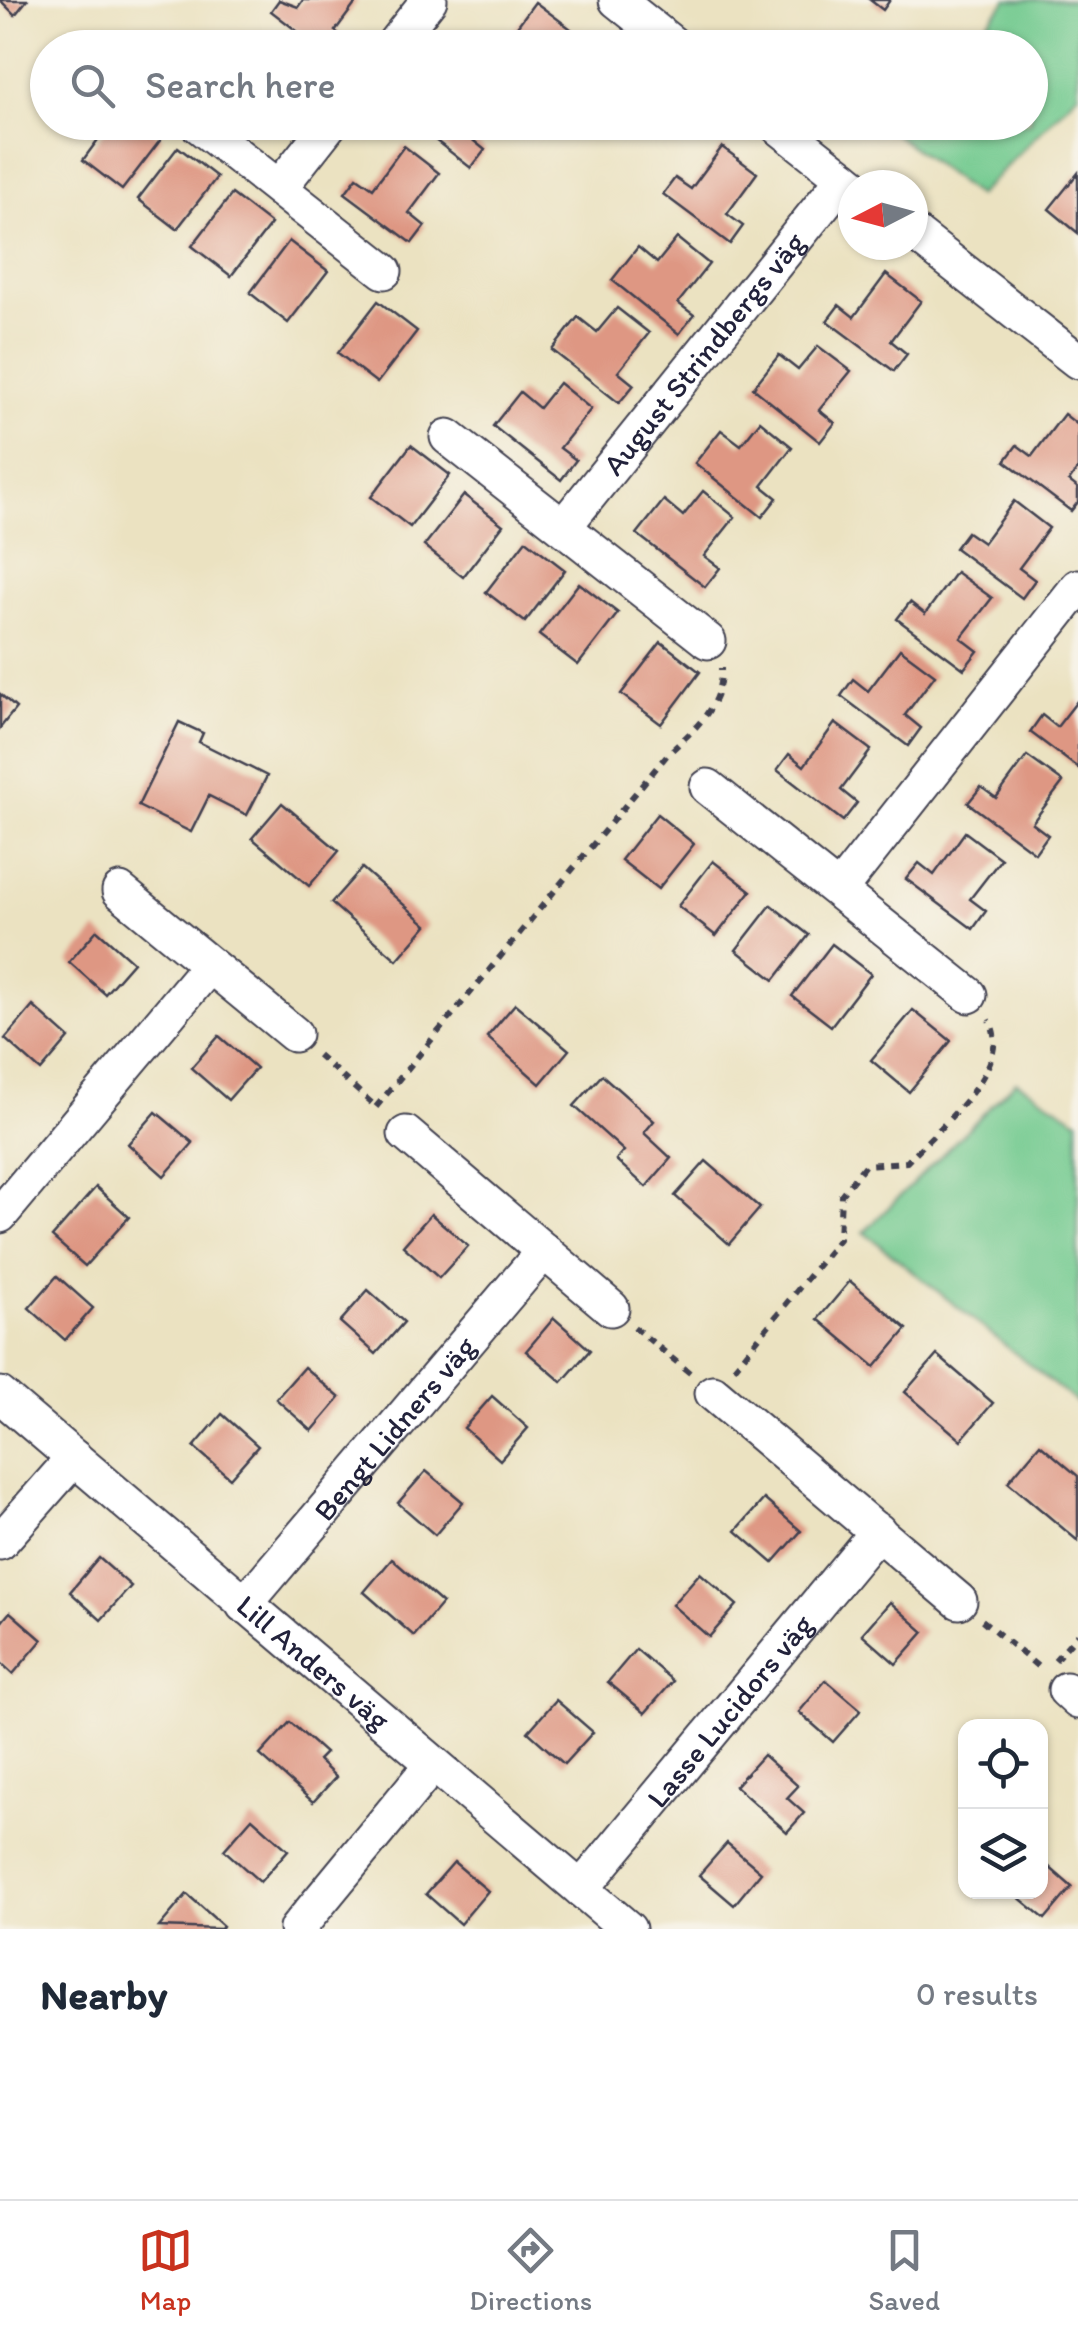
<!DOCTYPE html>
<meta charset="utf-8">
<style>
:root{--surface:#fff;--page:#f6f6f7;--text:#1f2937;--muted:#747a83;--line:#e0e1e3;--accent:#c8321e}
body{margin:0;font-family:Itim,sans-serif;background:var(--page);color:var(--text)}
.controls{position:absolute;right:30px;bottom:30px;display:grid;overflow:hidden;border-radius:20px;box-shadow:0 2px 8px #0004}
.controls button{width:90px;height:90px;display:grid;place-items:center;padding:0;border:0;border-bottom:2px solid var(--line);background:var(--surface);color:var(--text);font:50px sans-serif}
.compass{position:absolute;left:838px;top:170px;width:90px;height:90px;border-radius:50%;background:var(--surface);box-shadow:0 2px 8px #0004;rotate:264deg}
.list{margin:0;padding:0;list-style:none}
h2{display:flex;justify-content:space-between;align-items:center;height:130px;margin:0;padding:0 40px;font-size:42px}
h2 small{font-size:32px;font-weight:400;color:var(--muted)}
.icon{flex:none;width:55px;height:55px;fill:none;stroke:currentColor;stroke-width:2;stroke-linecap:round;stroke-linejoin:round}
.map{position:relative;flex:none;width:1078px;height:1929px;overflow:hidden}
.search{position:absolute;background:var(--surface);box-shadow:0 2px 8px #0004;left:30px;right:30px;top:30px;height:110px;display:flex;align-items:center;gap:25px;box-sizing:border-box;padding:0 35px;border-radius:55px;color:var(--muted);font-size:38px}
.sheet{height:270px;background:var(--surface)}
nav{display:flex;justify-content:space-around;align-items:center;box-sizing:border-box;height:140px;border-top:2px solid var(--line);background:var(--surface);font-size:28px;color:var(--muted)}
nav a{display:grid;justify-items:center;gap:5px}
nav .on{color:var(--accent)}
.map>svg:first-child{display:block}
</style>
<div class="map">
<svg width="1078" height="1929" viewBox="0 0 1078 1929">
<rect width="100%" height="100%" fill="#f7f3e8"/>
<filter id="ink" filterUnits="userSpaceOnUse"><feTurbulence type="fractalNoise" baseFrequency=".01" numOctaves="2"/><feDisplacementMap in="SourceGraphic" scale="20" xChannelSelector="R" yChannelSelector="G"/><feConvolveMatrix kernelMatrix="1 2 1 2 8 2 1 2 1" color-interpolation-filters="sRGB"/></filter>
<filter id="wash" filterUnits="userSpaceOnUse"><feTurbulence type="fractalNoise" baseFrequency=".0048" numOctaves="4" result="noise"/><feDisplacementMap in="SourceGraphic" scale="40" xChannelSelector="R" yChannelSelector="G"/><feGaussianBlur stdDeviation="2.25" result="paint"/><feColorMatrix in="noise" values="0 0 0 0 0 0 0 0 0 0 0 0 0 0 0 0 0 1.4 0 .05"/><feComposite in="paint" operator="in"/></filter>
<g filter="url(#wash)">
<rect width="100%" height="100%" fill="#ebe2c1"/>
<!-- green -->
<g fill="#73ca90" stroke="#4a7666" stroke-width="2.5">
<path d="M1007,0h71v93l-101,103 -85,-64 8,-9 130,-1v-74l-64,-1z"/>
<path d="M1016,1081l62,39v284l-214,-172z"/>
</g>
<g id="blocks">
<!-- building -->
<g fill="#de9783">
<path d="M0,0h27l-12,15z"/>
<path d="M279,0l19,7 5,-7h55l-23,31 16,12 -3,5h-29l-48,-37z"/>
<path d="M870,0h20l-7,10z"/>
<path d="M535,2l36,27 -14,19h-79l11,-15 15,11z"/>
<path d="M274,32l21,16h-33z"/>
<path d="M111,122h30l21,16 -40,52 -39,-30z"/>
<path d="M412,122h68l-11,15 16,13 -14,18z"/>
<path d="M404,146l35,27 -30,40 16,13 -13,17 -67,-50 12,-16 16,11z"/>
<path d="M178,147l39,30 -40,52 -39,-30z"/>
<path d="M722,147l35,26 -30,41 16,12 -13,18 -67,-50 12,-16 16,11z"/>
<path d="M1078,173v60l-29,-24z"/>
<path d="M232,194l39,30 -40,52 -39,-30z"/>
<path d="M677,238l32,26 -31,39 16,12 -15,19 -67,-54 26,-33 19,16z"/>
<path d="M289,241l39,30 -40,52 -38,-30z"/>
<path d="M886,274l35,27 -30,40 16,13 -13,17 -67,-50 12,-16 15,12z"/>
<path d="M378,301l39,30 -40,52 -39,-30z"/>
<path d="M617,308l32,25 -31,39 16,13 -15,18 -67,-53 26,-33 19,15z"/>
<path d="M818,346l33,25 -32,39 16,13 -15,19 -67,-54 26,-33 19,15z"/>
<path d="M559,383l32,26 -31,39 16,12 -15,20 -68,-54 27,-34 19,16z"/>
<path d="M1064,414l14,11v43l-9,13 9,7v14l-7,9 -66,-50 12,-16 15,11z"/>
<path d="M760,421l32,26 -30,39 15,12 -15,19 -67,-54 26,-33 20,15z"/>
<path d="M411,445l39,30 -40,52 -39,-30z"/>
<path d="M703,491l32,26 -31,39 16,12 -15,19 -68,-53 27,-34 19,16z"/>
<path d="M464,495l39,30 -40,52 -39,-31z"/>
<path d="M1014,501l35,27 -30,40 16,12 -13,18 -67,-50 12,-16 16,11z"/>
<path d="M526,540l39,30 -40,52 -39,-30z"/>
<path d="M956,572l36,26 -31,40 17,13 -14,18 -67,-50 13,-17 15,12z"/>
<path d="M579,583l39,30 -40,52 -39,-30z"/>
<path d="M661,642l39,30 -39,52 -40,-30z"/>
<path d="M900,649l35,26 -30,40 16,13 -13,18 -67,-50 12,-17 15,12z"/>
<path d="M0,694l16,14 -16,20z"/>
<path d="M1078,700v68l-48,-36 12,-17 15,12z"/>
<path d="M179,722l24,11 -4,9 68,34 -20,39 -38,-19 -18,36 -53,-26z"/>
<path d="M835,723l36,27 -30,40 16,13 -14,18 -66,-51 12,-16 15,12z"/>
<path d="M1027,756l36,26 -31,41 16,12 -13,18 -67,-50 13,-16 15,11z"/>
<path d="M282,803l57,48 -30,35 -57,-48z"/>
<path d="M657,814l37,30 -36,45 -37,-29z"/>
<path d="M965,832l36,27 -31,40 16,12 -13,18 -67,-50 13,-16 15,12z"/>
<path d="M713,861l38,30 -35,45 -38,-30z"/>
<path d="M362,868l65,57 -30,35 -66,-57z"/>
<path d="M771,905l38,30 -35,45 -38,-30z"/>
<path d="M97,930l36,32 -28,32 -36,-32z"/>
<path d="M832,944l39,30 -40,52 -39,-30z"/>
<path d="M515,1004l54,46 -29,34 -53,-47z"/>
<path d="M33,1006l36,32 -28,33 -36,-32z"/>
<path d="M913,1010l38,31 -42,51 -38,-32z"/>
<path d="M219,1036l37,32 -28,32 -37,-32z"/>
<path d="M602,1075l52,46 -10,12 27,25 -25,29 -30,-27 8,-9 -50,-45z"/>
<path d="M156,1112l37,31 -29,33 -36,-32z"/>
<path d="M706,1161l54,47 -31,36 -54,-48z"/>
<path d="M96,1187l33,30 -44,49 -33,-29z"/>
<path d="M431,1214l37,32 -29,32 -36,-32z"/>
<path d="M57,1276l36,32 -28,32 -36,-32z"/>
<path d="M850,1281l57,48 -32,38 -57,-48z"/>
<path d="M368,1290l36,32 -28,32 -36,-32z"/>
<path d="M554,1318l36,32 -28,32 -36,-31z"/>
<path d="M937,1355l56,48 -32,37 -56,-48z"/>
<path d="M304,1367l36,31 -28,33 -36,-32z"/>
<path d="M492,1396l36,32 -28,32 -36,-32z"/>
<path d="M222,1414l36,32 -28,32 -36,-31z"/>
<path d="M1040,1444l38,32v65l-70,-59z"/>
<path d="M426,1471l37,31 -28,33 -37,-32z"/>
<path d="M764,1499l37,32 -28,32 -37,-32z"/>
<path d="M99,1558l32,28 -30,34 -31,-28z"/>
<path d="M392,1559l50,44 -28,33 -50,-44z"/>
<path d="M700,1573l37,32 -28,32 -37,-32z"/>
<path d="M890,1602l34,30 -28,32 -34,-30z"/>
<path d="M10,1612l32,28 -29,34 -13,-12v-38z"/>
<path d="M636,1649l37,32 -28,32 -37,-31z"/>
<path d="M826,1680l35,30 -28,32 -34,-30z"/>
<path d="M556,1700l37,32 -29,32 -36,-32z"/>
<path d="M290,1722l35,31 -7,7 18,17 -23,25 -53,-47z"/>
<path d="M763,1755l35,31 -11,12 17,15 -17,19 -52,-46z"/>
<path d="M252,1818l36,32 -28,32 -36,-32z"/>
<path d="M727,1843l34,29 -27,33 -35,-30z"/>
<path d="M1040,1859l32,28 -27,32 -33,-27h28z"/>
<path d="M454,1862l34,29 -28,33 -34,-30z"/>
<path d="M187,1894l36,32 -2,3 -62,-2z"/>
</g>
</g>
</g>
<g filter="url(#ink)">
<use href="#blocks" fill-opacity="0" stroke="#403f4f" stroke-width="2.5"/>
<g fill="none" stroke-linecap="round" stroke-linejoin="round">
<defs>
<g id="street">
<path d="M617,0l60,48"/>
<path d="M391,48l38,-48"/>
<path d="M195,122l189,149"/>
<path d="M773,122l80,63"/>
<path d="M279,188l52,-66"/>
<path d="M913,232l165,129"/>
<path d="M448,437l260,204"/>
<path id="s1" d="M564,526l280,-348"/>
<path d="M708,787l261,208"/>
<path d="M840,889l238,-302"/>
<path d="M120,891l174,143"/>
<path d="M406,1134l205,174"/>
<path d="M0,1215l209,-249"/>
<path d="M713,1393l246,208"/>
<path id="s2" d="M0,1395l628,534"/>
<path d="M0,1542l74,-84"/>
<path id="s3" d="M244,1605l300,-354"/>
<path d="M1066,1690l12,11"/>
<path id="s4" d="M581,1889l297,-358"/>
<path d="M297,1929l135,-164"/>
</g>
</defs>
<!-- street casing -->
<use href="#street" stroke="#403f4f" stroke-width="39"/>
<!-- path -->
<g stroke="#403f4f" stroke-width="6" stroke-dasharray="8 8" stroke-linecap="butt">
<path d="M318,1055l58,52"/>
<path d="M376,1107l291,-352c27,-26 55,-47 54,-87"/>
<path d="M634,1327l56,46"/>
<path d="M734,1368l105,-129 2,-44 24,-30 42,-3c29,-32 109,-96 82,-142"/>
<path d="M982,1620l60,50"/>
<path d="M1055,1660l23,-26"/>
</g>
<!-- street -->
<use href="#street" stroke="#fff" stroke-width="35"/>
</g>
</g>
<g text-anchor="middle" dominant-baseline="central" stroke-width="10" stroke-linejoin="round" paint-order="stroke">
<!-- street labels -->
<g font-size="30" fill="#22223b" stroke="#f7f3e8">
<text stroke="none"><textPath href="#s1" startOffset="222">August Strindbergs väg</textPath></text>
<text stroke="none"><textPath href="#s3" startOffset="232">Bengt Lidners väg</textPath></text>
<text stroke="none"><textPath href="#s2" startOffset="412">Lill Anders väg</textPath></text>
<text stroke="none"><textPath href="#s4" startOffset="232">Lasse Lucidors väg</textPath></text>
</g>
</g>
</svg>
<div class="controls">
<button><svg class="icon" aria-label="locate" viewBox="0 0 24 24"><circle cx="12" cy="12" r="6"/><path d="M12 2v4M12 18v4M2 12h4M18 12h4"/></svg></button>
<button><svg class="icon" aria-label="layers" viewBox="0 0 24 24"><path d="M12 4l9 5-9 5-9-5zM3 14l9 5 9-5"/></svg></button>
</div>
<svg class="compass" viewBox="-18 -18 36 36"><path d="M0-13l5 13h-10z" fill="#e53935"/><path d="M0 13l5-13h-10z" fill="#747a83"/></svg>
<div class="search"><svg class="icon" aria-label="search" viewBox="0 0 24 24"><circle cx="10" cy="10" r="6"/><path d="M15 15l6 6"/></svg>Search here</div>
</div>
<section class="sheet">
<h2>Nearby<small>0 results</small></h2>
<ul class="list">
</ul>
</section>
<nav>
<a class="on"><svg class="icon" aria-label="map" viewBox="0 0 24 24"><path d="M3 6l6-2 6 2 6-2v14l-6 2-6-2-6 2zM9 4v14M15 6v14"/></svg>Map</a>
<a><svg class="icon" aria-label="directions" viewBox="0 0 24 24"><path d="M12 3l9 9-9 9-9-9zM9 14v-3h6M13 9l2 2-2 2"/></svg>Directions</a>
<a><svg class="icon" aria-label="saved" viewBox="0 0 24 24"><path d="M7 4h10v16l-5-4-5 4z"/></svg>Saved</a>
</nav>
